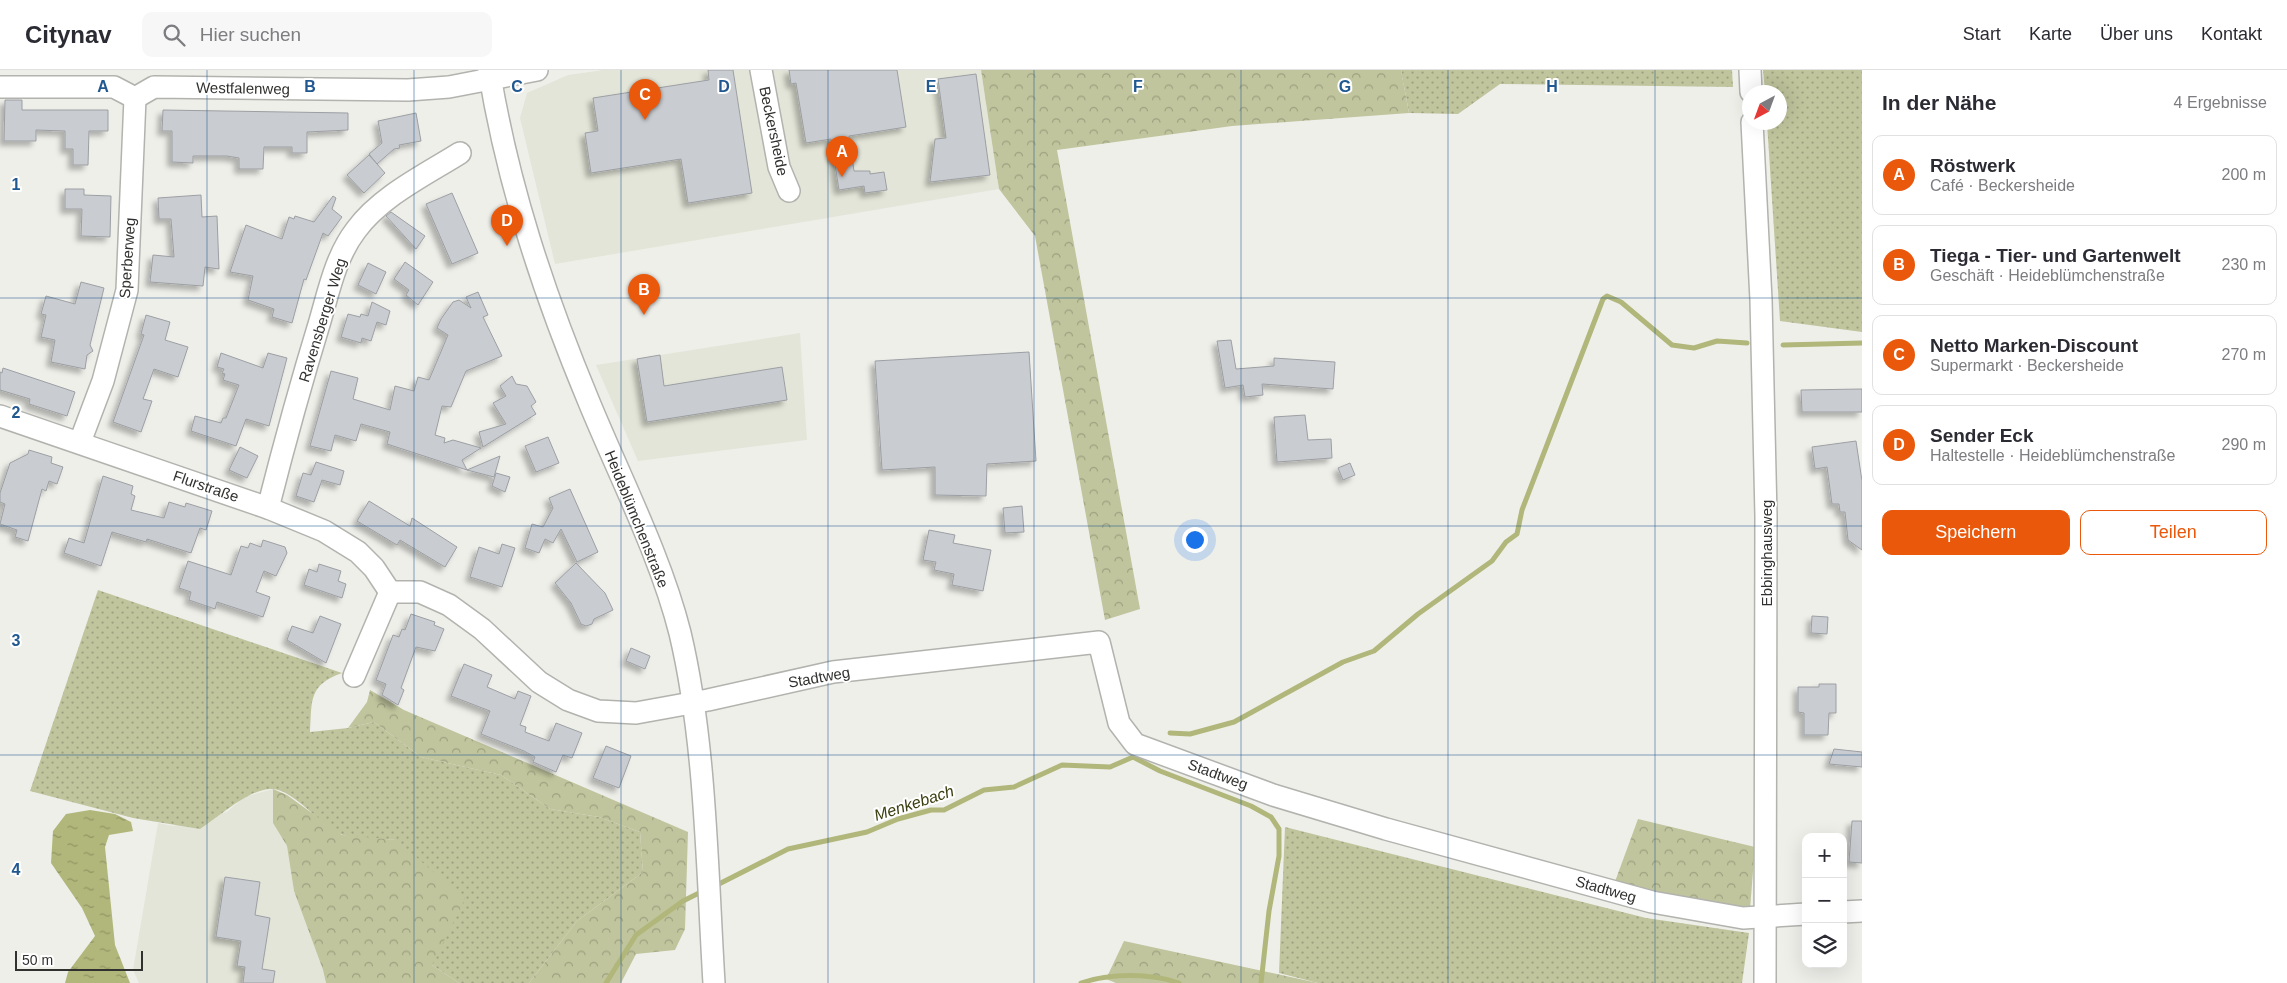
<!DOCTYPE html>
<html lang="de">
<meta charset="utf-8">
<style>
:root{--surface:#fff;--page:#f7f7f7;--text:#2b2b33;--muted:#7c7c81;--line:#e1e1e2;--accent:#ea580c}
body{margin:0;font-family:Arial,sans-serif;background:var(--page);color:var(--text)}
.controls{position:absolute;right:15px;bottom:15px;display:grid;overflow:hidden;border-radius:10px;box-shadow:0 5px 20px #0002}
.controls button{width:45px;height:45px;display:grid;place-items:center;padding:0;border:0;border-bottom:1px solid var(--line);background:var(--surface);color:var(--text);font:25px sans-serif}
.compass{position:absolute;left:1742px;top:15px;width:45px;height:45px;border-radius:50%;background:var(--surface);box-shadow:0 5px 20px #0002;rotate:221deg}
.scale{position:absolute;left:15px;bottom:12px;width:128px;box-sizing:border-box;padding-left:5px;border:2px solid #31312f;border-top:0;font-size:14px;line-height:18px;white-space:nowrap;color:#31312f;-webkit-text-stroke:4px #fff;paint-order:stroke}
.you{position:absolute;left:1194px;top:469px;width:18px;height:18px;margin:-12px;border:4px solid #fff;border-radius:50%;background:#1a73e8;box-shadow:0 0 0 8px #1a73e833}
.badge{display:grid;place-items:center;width:32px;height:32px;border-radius:50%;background:var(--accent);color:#fff;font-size:16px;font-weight:700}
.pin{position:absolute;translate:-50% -41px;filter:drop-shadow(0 1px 2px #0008)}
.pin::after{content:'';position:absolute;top:26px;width:18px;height:15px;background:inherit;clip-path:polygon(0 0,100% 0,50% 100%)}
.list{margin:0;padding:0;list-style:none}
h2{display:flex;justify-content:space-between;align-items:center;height:65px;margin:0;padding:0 20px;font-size:21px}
h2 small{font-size:16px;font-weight:400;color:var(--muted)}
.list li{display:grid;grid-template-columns:32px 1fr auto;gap:15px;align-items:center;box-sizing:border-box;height:80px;margin:0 10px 10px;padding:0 10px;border:1px solid var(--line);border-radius:10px}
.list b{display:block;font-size:19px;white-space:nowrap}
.list p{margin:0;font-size:16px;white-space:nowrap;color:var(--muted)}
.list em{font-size:16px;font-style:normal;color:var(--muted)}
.actions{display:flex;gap:10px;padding:15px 20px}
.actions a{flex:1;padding:11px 0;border:1px solid var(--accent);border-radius:10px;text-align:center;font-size:18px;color:var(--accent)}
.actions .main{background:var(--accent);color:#fff}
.icon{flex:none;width:28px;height:28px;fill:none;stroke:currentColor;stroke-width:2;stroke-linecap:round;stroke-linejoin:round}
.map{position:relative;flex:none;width:1862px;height:913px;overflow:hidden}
header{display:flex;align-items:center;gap:30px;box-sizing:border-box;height:70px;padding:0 25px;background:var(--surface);border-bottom:1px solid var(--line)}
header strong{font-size:24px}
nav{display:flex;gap:28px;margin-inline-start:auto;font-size:18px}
.search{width:350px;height:45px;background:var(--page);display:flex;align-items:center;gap:12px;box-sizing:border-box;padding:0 18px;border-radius:10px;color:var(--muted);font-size:19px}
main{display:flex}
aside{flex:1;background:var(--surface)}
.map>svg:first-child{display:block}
</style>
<header>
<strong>Citynav</strong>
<div class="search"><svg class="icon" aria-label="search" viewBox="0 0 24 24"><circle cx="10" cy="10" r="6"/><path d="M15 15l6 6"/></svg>Hier suchen</div>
<nav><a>Start</a><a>Karte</a><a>Über uns</a><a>Kontakt</a></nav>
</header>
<main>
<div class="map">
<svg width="1862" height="913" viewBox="0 0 1862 913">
<defs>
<pattern id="green-dots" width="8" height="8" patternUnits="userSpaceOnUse" patternTransform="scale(1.25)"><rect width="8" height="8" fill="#c0c59d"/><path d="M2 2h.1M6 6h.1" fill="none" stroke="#9da180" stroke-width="1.8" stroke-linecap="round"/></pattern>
<pattern id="forest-crowns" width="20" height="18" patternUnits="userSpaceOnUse" patternTransform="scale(1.25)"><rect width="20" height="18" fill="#c0c59d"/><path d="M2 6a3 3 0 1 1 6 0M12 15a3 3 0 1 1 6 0" fill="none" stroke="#9da180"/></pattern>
<pattern id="water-ripples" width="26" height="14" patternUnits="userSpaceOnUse" patternTransform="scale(1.25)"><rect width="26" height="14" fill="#b1b77a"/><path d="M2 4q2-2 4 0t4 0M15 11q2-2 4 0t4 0" fill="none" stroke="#919564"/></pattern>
<filter id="shadow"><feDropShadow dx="-4.5" dy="4.5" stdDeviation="2.5" flood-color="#0004"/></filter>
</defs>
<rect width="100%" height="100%" fill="#efefea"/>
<!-- built -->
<g fill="#e3e5d8">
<path d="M603,0h378l18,119 -444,75 -35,-146 7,-25 41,-18z"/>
<path d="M800,263l7,107 -169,21 -42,-96z"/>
<path d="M273,719v34l14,23 7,45 29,79 3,13h-187l-6,-13 25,-147 15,3 54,-14 17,-15z"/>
</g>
<!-- green -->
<g fill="url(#green-dots)">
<path d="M1401,0h331l1,17 -233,-3 -42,30 -49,-1z"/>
<path d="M1763,0h99v262l-82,-11 -13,-198 13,-1v-30h-15z"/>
<path d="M98,520l244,83c-34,12 -30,28 -32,59l38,-4 26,-6 47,35 80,18 49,34 49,8 41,15 3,40 -66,49 -48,62h-70l-27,-18 -36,-125c-17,-2 -37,0 -53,-5 -22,-7 -47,-45 -71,-46 -22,-1 -53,28 -72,40l-67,-11 -103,-27z"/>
<path d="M1285,757l361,91 103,15 -7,50h-424l-39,-10z"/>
</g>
<!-- forest -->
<g fill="url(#forest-crowns)">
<path d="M981,0h420l8,43 -177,13 -175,24 83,459 -35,11 -70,-384 -36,-47z"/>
<path d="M370,620l34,20 284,122 -3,97 -10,21 -39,4 -15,29h-92l48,-62 66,-49 -3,-40 -41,-15 -49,-8 -49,-34 -80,-18 -47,-35 -26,6 19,-26z"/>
<path d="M273,719l14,6 55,40 54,5 69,59 -33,66 27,18h-133l-3,-13 -29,-79 -7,-45 -14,-23z"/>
<path d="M1638,749l117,28 -5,62 -137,-22z"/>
<path d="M1124,871l194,42h-202l-10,-4z"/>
</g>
<!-- water -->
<path fill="url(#water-ripples)" d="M90,740l25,4 16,8 2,9 -24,4 -4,12 10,98 15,38h-65l3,-11 27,-36 -13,-28 -31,-45 2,-32 13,-17z"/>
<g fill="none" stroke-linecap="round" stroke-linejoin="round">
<!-- stream -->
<g stroke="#b1b77a" stroke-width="5">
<path d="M1783,275l79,-2"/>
<path d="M1170,663l20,1 44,-12 109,-60 31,-11 44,-37 74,-53 14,-19 11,-8 5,-24 81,-211 4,-3 14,6 51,43 22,3 23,-7 30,2"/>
<path d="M715,816l73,-37 79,-17 31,-13 33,-9h13l40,-20 30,-3 48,-22 48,2 23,-10 27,14 91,35 20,11 8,12v27l-10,55 -8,72"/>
<path d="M606,913l30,-48 47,-34 20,-10"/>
<path d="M1081,913c29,-10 70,-10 98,0"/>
</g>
</g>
<!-- building -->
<g fill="#c9ccd0" stroke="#9c9fa3" filter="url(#shadow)">
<path d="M708,0h25l19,123 -64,10 -7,-44 -90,14 -6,-40 13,-2 -5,-33 116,-18z"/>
<path d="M789,0h108l9,57 -57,9 5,35h16v3l14,-2 3,18 -22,3 -1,-7 -25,4 -8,-51 -25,4 -10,-60 -5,1z"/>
<path d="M976,4l14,101 -60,7 5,-43 11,-1 -8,-59z"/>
<path d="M5,30h17v10h86v21h-19l-1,34h-15v-16h-8v-18l-29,-1v11h-32z"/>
<path d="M163,40l185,3v17l-41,2v21h-15v-6h-28l-1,22h-24v-11l-12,-2h-34v7l-21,-1v-31h-10z"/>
<path d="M416,43l5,28 -22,4 1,3 -6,1 -17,15 -8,-10 13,-11 -4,-22z"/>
<path d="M369,85l16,18 -21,20 -17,-18z"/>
<path d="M65,119h19v6l27,1 -1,41 -29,-1 1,-27h-17z"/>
<path d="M452,123l26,60 -26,11 -26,-60z"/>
<path d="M201,125l1,22 15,-1 2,53 -14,-2 -2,19 -53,-4 3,-27 21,2 -3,-38h-12l-1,-21z"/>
<path d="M333,126l3,2 -4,11 10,8 -14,19 -5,-3 -17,47 -2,-1 -12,44 -20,-6 2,-8 -26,-9 5,-24 -23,-4 16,-47 36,14 7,-22 5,2 1,-3 19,6z"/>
<path d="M391,142l34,24 -9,13 -30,-33z"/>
<path d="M405,192l28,20 -15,23 -12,-10 3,-5 -15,-11z"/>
<path d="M368,193l18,9 -10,22 -18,-9z"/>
<path d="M81,212l23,6 -14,57 3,6 -6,4 -2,14 -34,-7 4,-22 -14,-3 5,-22 -5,-1 5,-18 29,8z"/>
<path d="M478,222l10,23 -5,2 19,39 -36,15 -15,36 -9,-1 -7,29 10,3 -1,5 9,-3 28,8 -19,12 5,10 -80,-26 3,-12 -29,-8 -5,17 -21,-6 -4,16 -21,-5 21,-75 27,7 -5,21 37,11 5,-24 19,5 4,-14 11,3 19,-45 -11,-7 4,-9 12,-17 6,-2 12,8 -5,-11z"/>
<path d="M372,232l18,9 -4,14 -9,-3 -6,19 -9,-3 -1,5 -20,-6 7,-23 12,3 1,-3 7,2z"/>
<path d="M146,245l24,7 -5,18 23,7 -10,30 -24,-8 -11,30 9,2 -11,31 -28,-10 31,-87 -3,-1z"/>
<path d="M1231,270l5,29 38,-3v-8l61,4 -2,27 -71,-5 1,11 -18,2 -2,-12 -18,3 -8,-47z"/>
<path d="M1029,282l7,109 -49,3 -1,32 -51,-1v-28l-53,3 -7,-109z"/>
<path d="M221,283l42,15 5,-15 19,5 -18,68 -23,-7 -10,27 -45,-15 4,-15 26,7 2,-5h3l13,-33 -16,-5 2,-6 -3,-1 2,-4 -7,-2z"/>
<path d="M660,285l4,31 118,-19 5,33 -140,22 -10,-63z"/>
<path d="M3,298l72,24 -8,24 -38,-12 1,-5 -30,-9v-18l2,1z"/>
<path d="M512,306l4,8 11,2 9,16 -5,4 5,8 -53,33 -4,-15 27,-8 -13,-21 13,-7 -6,-10z"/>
<path d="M1862,319v23h-60l-1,-22z"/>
<path d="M1305,345l3,25 23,-1 1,19 -55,4 -3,-45z"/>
<path d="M548,367l11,26 -23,9 -11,-26z"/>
<path d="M1856,371l6,40v69l-14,-10 -3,-28h-5l-1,-8h-7l-5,-37 -12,2 -3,-22z"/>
<path d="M240,377l18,9 -11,22 -18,-8z"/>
<path d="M29,380l23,7 -1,6 12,4 -6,17 -8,-3 -3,10 -4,-2 -14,52 -13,-4 2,-7 -17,-6 5,-20 -5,-2v-9l10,-30 18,-9z"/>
<path d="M500,386l-6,21 -27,-7z"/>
<path d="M316,392l28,9 -4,14 -18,-5 -8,22 -18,-6 7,-23 8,2z"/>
<path d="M1350,393l5,12 -12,5 -5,-12z"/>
<path d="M496,403l14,4 -5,15 -13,-6z"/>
<path d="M103,406l30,10 -2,8 4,2 -4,14 33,8 5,-16 16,5 1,-4 26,8 -6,19 -6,-2 -9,25 -44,-14 -1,3 -34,-10 -11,34 -37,-13 5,-15 15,5z"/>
<path d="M570,419l28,63 -21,10 -16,-33 -8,14 -8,-4 -6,14 -14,-5 7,-24 11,3 10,-19 -4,-10z"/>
<path d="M369,431l41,25 2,-8 45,29 -12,20 -45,-27 -3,5 -40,-24z"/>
<path d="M1022,436l2,26 -19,1 -2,-25z"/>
<path d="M929,460l26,5 -2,8 38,7 -8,41 -31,-6 2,-11 -20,-4 2,-8 -13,-2z"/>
<path d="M263,470l22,7 2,6 -11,23 -12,-5 -8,21 14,5 -7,20 -46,-15 -2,7 -26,-9 2,-8 -12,-4 9,-27 43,14 10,-29 7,2 2,-5 11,4z"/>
<path d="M502,474l13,4 -13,39 -32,-10 9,-30 20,7z"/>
<path d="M576,493l29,30 8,17 -19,9 -2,5 -6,2 -5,-2 -10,-21 -16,-20z"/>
<path d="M319,494l22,7 -3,10 8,3 -4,14 -38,-13 5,-16 8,3z"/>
<path d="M411,544l24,8 -1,3 10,4 -9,22 -19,-4 -15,41 3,2 -6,15 -16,-10 4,-11 -10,-4 17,-45 6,2 3,-8 3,1z"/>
<path d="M320,546l21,8 -15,39 -39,-23 5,-14 21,7z"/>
<path d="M1812,546l16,1 -1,17 -16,-1z"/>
<path d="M631,578l19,8 -5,13 -19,-8z"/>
<path d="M464,594l28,11 -5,12 28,12 3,-8 13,5 -11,29 6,2 -1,5 24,9 7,-18 26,10 -10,25 -9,-3 -7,17 -23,-10 2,-5 -11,-6 -43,-17 9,-23 -39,-15z"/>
<path d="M1819,614h17v29h-7l-1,22h-24v-22l-6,-1v-25h21z"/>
<path d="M606,676l25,10 -12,32 -26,-10z"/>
<path d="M1834,679l28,3v15l-33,-3z"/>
<path d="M1852,751h10v42l-13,-1z"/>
<path d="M225,807l35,5 -5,33 15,3 -8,51 13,2 -2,12h-30l2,-16 -8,-1 4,-25 -25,-4z"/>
</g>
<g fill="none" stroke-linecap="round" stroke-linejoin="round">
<defs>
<g id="minor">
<path d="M489,0c19,116 55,224 100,332 30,73 72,155 91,231 26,109 27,237 34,350"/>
<path d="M761,0l18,97 10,24"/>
<path d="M1750,0l1,22"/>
<path d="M0,17h114l21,11 19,-11 254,3 41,-3 88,-17"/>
<path d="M1752,52l9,178 5,216 -1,467"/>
<path d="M0,346l268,92 56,23 34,21 16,16 16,24"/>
<path d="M80,372l23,-61 24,-91 8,-192"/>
<path d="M268,438c16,-63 33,-125 52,-187 9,-31 16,-65 36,-91 25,-34 69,-55 104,-77"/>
<path d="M390,522h30l29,13 33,24 57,53 29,18 30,11 38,2 72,-13 125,-28 266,-30 20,81 16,21 138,51 113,34 266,73 91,16 63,-4"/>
<path d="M354,606l36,-84"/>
<path d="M1843,842l19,-1"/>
</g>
</defs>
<!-- minor casing -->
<use href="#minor" stroke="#b2b3ae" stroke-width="24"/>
<!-- minor -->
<use href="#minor" stroke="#fff" stroke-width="21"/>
</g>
<!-- grid -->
<path fill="none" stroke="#215890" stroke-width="1" stroke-opacity="0.55" d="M207,0v913M414,0v913M621,0v913M828,0v913M1034,0v913M1241,0v913M1448,0v913M1655,0v913M0,228h1862M0,456h1862M0,685h1862"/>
<g text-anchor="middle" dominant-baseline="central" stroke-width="4" stroke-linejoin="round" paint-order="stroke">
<!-- street labels -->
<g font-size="15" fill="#31312f" stroke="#fff">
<text transform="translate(243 18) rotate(1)">Westfalenweg</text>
<text transform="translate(774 61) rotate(78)">Beckersheide</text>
<text transform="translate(127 188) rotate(-86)">Sperberweg</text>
<text transform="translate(322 250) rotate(-73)">Ravensberger Weg</text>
<text transform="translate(206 416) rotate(19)">Flurstraße</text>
<text transform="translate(637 449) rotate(68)">Heideblümchenstraße</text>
<text transform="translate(1766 483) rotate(-90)">Ebbinghausweg</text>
<text transform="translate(819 607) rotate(-10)">Stadtweg</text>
<text transform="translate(1218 704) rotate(20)">Stadtweg</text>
<text transform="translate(1606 819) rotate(16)">Stadtweg</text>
</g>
<!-- water labels -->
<g font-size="16" font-style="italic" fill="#3b3e0e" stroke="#fff">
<text transform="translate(914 733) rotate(-18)">Menkebach</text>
</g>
</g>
<g font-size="16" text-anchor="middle" font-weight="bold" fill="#215890" stroke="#fff" stroke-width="4" stroke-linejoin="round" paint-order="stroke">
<text x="103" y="22">A</text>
<text x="310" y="22">B</text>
<text x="517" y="22">C</text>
<text x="724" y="22">D</text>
<text x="931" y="22">E</text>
<text x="1138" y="22">F</text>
<text x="1345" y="22">G</text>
<text x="1552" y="22">H</text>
<text x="16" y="120">1</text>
<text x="16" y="348">2</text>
<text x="16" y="576">3</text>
<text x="16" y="805">4</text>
</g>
</svg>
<div class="controls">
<button>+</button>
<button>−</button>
<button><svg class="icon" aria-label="layers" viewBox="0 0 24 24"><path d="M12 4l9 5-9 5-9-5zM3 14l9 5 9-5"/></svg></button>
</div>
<svg class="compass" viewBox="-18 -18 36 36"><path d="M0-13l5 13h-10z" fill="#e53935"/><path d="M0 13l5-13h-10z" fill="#7c7c81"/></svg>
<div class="scale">50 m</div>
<div class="you"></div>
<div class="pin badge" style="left:842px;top:107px">A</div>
<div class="pin badge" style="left:644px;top:245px">B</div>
<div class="pin badge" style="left:645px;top:50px">C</div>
<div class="pin badge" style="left:507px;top:176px">D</div>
</div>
<aside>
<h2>In der Nähe<small>4 Ergebnisse</small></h2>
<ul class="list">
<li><span class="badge">A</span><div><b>Röstwerk</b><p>Café · Beckersheide</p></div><em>200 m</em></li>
<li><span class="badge">B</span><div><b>Tiega - Tier- und Gartenwelt</b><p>Geschäft · Heideblümchenstraße</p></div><em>230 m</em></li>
<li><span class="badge">C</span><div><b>Netto Marken-Discount</b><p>Supermarkt · Beckersheide</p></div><em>270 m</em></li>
<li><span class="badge">D</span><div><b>Sender Eck</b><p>Haltestelle · Heideblümchenstraße</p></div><em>290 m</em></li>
</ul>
<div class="actions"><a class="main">Speichern</a><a>Teilen</a></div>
</aside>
</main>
